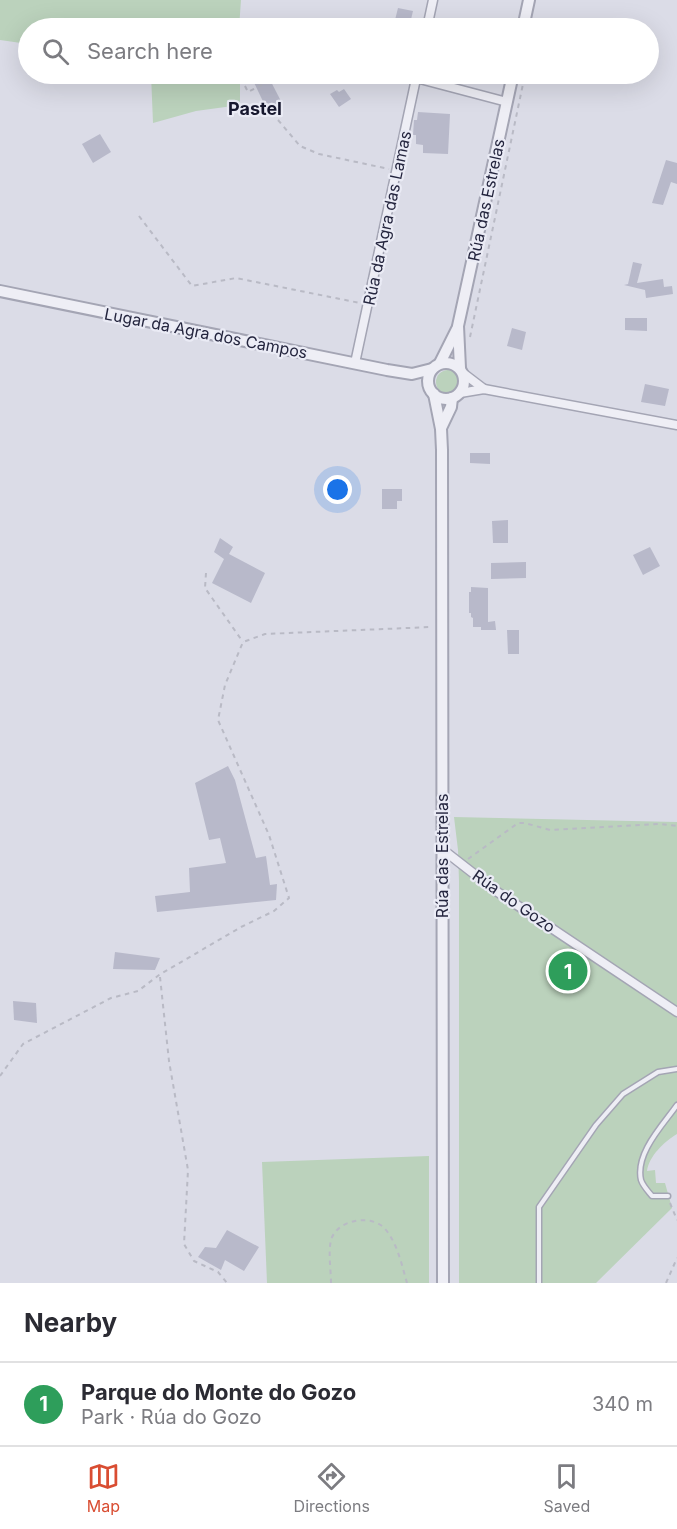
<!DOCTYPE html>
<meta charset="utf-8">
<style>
:root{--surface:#fff;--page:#f2f2f3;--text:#2b2b33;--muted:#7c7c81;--line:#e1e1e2;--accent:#d94d32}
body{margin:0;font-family:Inter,sans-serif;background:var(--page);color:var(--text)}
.you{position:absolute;left:338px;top:490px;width:21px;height:21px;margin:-15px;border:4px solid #fff;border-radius:50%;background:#1a73e8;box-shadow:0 0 0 9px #1a73e833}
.badge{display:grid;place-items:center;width:39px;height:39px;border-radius:50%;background:var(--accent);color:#fff;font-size:20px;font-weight:700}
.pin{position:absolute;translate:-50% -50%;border:3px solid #fff;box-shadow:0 2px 6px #0006}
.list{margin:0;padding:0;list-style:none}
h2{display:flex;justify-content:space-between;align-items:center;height:78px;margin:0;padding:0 24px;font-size:26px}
h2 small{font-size:20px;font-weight:400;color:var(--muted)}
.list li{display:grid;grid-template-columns:39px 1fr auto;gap:18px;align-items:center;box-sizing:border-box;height:84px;padding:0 24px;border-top:2px solid var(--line)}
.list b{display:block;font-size:22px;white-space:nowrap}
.list p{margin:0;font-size:20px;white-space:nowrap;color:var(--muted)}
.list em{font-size:20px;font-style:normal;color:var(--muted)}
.icon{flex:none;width:33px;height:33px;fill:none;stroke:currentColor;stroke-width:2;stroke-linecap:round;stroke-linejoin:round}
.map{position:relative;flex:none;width:677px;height:1283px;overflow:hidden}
.search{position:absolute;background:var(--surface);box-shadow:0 6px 24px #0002;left:18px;right:18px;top:18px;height:66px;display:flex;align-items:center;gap:15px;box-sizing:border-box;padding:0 21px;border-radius:33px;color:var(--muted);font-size:22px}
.sheet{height:162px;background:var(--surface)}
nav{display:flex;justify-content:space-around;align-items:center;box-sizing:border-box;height:84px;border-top:2px solid var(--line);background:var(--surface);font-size:16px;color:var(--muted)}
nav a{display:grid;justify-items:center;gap:3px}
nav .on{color:var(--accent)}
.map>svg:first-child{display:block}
</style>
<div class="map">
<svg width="677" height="1283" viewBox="0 0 677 1283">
<rect width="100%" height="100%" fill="#dbdce7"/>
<!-- green -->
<g fill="#bbd2bc">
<path d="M0,0h241l-2,28h-211v16l-28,-4z"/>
<path d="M151,74h89v31l-44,6 -43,12z"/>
<circle cx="448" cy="382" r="12"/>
<path d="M454,817l223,5v312c-13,8 -28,22 -30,37l8,-1 1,13h9l7,25 -76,75h-137v-402l-1,-31z"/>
<path d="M429,1156v127h-162l-5,-121z"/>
</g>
<!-- building -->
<g fill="#b8b9ca">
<path d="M398,8l15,3 -4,17 -15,-4z"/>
<path d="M54,74h46v6l-45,4z"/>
<path d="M250,74h17l16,31 -15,7z"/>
<path d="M344,89l7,10 -12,8 -9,-13 7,-4 2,2z"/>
<path d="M418,112l32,2 -2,40 -25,-1v-8l-7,-1v-9h-3l1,-15h3z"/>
<path d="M100,134l11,18 -18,11 -11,-19z"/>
<path d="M666,160l11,3v21l-6,-2 -8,23 -11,-2z"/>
<path d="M633,262l9,2 -5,19 26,-4 1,8 8,-1 1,8 -27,4 -1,-8 -21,-5 4,-1z"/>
<path d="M625,318h22v13l-22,-1z"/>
<path d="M512,328l14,4 -4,18 -15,-4z"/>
<path d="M645,384l24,5 -4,17 -24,-4z"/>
<path d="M470,453h20v11l-20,-1z"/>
<path d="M382,489h20v12h-5v8h-15z"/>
<path d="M508,520v23h-15l-1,-22z"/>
<path d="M220,538l13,9 -4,7 36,19 -14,30 -39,-20 12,-24 -10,-7z"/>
<path d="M650,547l10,19 -17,9 -10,-20z"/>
<path d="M526,562v16l-35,1v-16z"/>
<path d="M471,587l17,1v34l7,-1 1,9h-15v-3h-8v-9l-2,-1v-4h-2v-21h2z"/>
<path d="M507,630h12v24h-11z"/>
<path d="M228,766l7,14 21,78 10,-2 4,29 7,-1 -1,16 -119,12 -2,-16 35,-4 -1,-24 37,-5 -6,-25 -11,2 -14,-57z"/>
<path d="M115,952l45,6 -5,12 -42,-1z"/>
<path d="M13,1001l23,2 1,20 -23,-3z"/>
<path d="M227,1230l32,17 -15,24 -19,-11 -4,10 -23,-13 7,-10 11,1z"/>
</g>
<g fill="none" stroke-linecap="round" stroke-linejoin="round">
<defs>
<g id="service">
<path d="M668,1196h-16c-4,-5 -9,-10 -11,-16 -6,-27 22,-55 36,-75"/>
<path d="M539,1283v-76l57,-82 27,-31 35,-22 19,-3"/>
</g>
<g id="minor">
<path d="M427,28l6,-28"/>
<path d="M416,78l91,24"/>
<path d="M355,363l62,-289"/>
<path d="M463,373l21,16"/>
<path d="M460,393l24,-4 193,36"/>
<path d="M442,849l54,42 181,121"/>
</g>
<g id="tertiary">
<path d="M523,28l6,-28"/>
<path d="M0,291l387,79 25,4 20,-5"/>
<circle cx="446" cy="381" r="18"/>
<path d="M440,363l17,-34"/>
<path d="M460,368l-2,-42 55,-252"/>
<path d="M434,394l7,35 1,21 1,833"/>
<path d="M441,428l10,-21 1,-9"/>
</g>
</defs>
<!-- service casing -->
<use href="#service" stroke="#a4a5b4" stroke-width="7"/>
<!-- minor casing -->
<use href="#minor" stroke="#a4a5b4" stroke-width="11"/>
<!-- tertiary casing -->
<use href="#tertiary" stroke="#a4a5b4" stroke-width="14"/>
<!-- path -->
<g stroke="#b9bac5" stroke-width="2" stroke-dasharray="4.5 4.5" stroke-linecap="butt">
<path d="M245,86l3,6 36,-18"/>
<path d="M278,120l22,26 19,8 70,15"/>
<path d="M139,216l53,70 44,-8 124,25"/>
<path d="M470,337l53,-253"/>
<path d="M206,573l-1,15 38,54"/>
<path d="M468,859l50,-36h7l25,7 109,-6 18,2"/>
<path d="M160,977l9,84 19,109 -4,74 10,17 24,11 9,11"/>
<path d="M0,1076l23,-32 88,-46 27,-7 21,-16 82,-48 33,-16 15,-13 -20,-63 -51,-115 7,-35 18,-43 22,-8 166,-7"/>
<path d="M670,1203l7,17"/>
<path d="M331,1283c0,-13 -3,-30 0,-43 6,-21 42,-27 55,-10 12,15 16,36 21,53"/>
<path d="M666,1283l11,-25"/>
</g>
<!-- service -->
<use href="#service" stroke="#eeeef5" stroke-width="4"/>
<!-- minor -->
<use href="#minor" stroke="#eeeef5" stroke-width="8"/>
<!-- tertiary -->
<use href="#tertiary" stroke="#eeeef5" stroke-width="10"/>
</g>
<g text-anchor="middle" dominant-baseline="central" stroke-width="4.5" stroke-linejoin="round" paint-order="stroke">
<!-- street labels -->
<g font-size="16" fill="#24253e" stroke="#eaebf5">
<text transform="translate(486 200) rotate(-78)">Rúa das Estrelas</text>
<text transform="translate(387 218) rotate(-78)">Rúa da Agra das Lamas</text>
<text transform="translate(206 333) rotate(11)">Lugar da Agra dos Campos</text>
<text transform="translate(442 856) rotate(-90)">Rúa das Estrelas</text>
<text transform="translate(514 901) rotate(35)">Rúa do Gozo</text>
</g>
<!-- neighbourhood labels -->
<g font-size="18" font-weight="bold" fill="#16172e" stroke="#eaebf5">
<text x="255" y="108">Pastel</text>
</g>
</g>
</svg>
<div class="you"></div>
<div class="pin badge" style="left:568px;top:971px;background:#2e9e5b">1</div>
<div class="search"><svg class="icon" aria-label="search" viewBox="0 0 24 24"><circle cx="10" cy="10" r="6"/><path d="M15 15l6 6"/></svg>Search here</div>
</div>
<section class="sheet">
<h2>Nearby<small></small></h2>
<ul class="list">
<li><span class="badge" style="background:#2e9e5b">1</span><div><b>Parque do Monte do Gozo</b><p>Park · Rúa do Gozo</p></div><em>340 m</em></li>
</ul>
</section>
<nav>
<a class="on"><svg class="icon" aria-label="map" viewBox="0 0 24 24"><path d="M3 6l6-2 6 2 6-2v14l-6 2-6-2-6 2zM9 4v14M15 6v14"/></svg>Map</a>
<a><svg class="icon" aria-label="directions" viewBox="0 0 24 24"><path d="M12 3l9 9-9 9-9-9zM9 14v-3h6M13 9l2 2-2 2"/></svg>Directions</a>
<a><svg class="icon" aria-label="saved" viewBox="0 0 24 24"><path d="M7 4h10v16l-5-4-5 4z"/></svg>Saved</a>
</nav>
